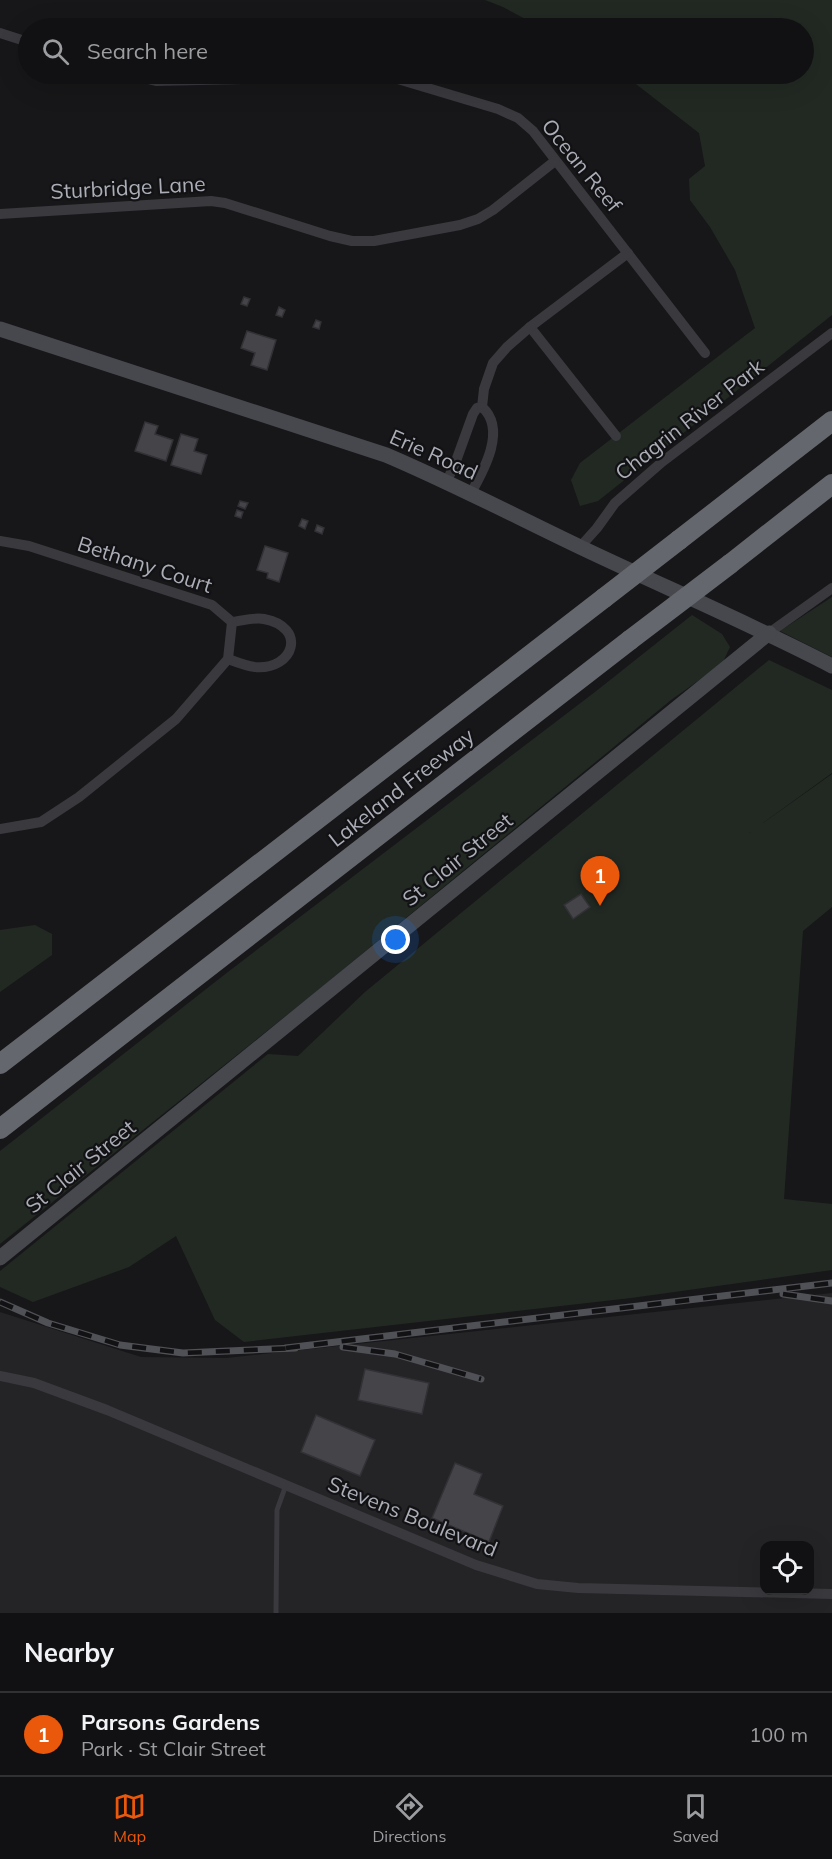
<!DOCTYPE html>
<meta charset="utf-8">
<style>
:root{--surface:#111113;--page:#1e1f21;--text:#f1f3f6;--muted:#9c9da0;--line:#303133;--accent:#ea580c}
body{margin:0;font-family:Mulish,sans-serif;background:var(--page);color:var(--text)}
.controls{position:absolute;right:18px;bottom:18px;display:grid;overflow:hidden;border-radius:12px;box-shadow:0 6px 24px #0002}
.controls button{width:54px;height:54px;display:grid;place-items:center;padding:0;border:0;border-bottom:2px solid var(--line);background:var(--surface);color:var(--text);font:30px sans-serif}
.you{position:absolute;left:396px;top:940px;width:21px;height:21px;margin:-15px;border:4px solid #fff;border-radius:50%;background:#1a73e8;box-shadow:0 0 0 9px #1a73e833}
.badge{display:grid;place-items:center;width:39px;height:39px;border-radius:50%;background:var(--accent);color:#fff;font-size:20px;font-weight:700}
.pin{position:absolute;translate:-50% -50px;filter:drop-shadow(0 2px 3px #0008)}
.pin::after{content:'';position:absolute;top:32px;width:21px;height:18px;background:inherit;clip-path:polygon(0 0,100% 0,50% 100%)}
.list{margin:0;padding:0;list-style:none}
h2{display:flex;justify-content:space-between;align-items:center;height:78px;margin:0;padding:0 24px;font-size:26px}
h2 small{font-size:20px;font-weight:400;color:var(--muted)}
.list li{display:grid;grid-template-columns:39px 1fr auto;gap:18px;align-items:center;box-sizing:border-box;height:84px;padding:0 24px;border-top:2px solid var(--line)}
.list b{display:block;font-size:22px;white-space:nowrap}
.list p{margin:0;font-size:20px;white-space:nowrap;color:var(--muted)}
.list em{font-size:20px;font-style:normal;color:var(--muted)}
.icon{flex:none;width:33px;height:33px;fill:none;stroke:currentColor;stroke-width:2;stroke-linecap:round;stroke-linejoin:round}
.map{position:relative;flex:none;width:832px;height:1613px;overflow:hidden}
.search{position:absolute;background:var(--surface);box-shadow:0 6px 24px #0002;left:18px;right:18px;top:18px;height:66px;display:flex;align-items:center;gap:15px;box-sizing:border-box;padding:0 21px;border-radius:33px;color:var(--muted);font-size:22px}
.sheet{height:162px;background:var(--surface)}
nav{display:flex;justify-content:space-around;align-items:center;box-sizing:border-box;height:84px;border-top:2px solid var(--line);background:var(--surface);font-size:16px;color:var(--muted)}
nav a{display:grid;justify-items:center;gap:3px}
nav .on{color:var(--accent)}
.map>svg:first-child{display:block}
</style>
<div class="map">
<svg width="832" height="1613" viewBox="0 0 832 1613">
<rect width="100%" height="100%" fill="#171719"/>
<!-- built -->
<path fill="#242326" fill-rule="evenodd" d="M832,1293v320h-832v-301l141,45 85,1zM764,1546h46v44h-46z"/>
<!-- green -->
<g fill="#222923">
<path d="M485,0h347v315l-234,186 -18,5 -9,-26 9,-17 175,-135 -20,-58 -25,-43 -20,-27 -1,-21 16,-13 -6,-33 -76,-59h181v-46h-262l-39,-21z"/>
<path d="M832,597v60l-52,-26z"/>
<path d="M692,615l30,19 8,13 -8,17 -51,36 -354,291 -317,253v-93l224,-176 371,-283z"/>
<path d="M769,660l63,30v83l-83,60 83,-59v133l-29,24 -19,268 48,5v66l-201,28 -387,44 -29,-22 -39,-84 -47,31 -96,35 -33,-15v-16l268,-217 30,2 67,-64z"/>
<path d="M35,925l17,9v21l-52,37v-62z"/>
</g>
<!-- building -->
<g fill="#454449" stroke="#323135" stroke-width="1.5">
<path d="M244,297l6,2 -3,7 -6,-2z"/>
<path d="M279,307l6,3 -3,7 -6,-2z"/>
<path d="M316,320l5,2 -2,7 -6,-2z"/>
<path d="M247,331l29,9 -9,30 -16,-5 4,-12 -14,-5z"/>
<path d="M145,422l13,4 -3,8 18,6 -7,21 -31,-10z"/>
<path d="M181,434l17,5 -4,12 13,4 -6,19 -30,-9z"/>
<path d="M240,501l8,2 -3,6 -7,-3z"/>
<path d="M237,510l6,2 -2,6 -6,-2z"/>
<path d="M302,519l6,2 -3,8 -6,-3z"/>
<path d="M317,525l7,3 -2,6 -7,-3z"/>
<path d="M265,546l23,7 -9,29 -12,-4 1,-5 -11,-3z"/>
<path d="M581,894l9,13 -17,12 -9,-14z"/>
<path d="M365,1369l64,14 -7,31 -64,-14z"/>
<path d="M316,1415l59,25 -15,36 -59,-24z"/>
<path d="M455,1463l27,11 -8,20 29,12 -14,36 -57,-24z"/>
</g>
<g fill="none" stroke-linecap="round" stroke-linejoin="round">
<!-- lane -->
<path stroke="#39393e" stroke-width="5" d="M276,1613l1,-103 9,-25"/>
<!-- street -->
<g stroke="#39393e" stroke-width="10">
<path d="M0,33l28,9"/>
<path d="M127,74l29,7 218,-5 17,1 107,32 20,9 15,13 172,222"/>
<path d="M0,214l211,-13 14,2 105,33 22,5h22l86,-16 18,-6 15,-9 62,-49"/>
<path d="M530,327l86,109"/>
<path d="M482,407l2,-18 9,-26 14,-16 23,-20 98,-74"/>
<path d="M447,481l9,-20 17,-47 4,-6 5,-1"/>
<path d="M471,493c13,-23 36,-64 11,-86"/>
<path d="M0,541l29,5 183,59 20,17c10,-1 22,-5 32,-3 43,8 31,51 -9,48 -9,-1 -19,-5 -27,-8"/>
<path d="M580,547l17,-19 18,-25 47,-41 170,-129"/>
<path d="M769,633l63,-45"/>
<path d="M0,829l41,-7 38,-25 97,-78 52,-60 4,-37"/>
<path d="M0,1376l34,7 73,27 369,155 61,19 41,4 254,6"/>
</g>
<!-- secondary -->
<g stroke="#47484d" stroke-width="15">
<path d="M0,329l386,126c66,28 129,61 194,92 84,40 169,76 252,119"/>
<path d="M0,1258l769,-625"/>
</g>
<!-- highway -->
<g stroke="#65676e" stroke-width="20">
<path d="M679,540l153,-119"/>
<path d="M730,564l102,-80"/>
<path d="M0,1064l604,-466"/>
<path d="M0,1129l630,-489"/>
</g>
<defs>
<g id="rail">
<path d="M783,1294l49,7"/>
<path d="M0,1302l48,21 72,22 63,8 112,-5"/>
<path d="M343,1347l52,7 86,25"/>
<path d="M286,1348l546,-65"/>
</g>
</defs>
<!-- rail casing -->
<use href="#rail" stroke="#505156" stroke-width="7"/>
<!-- rail -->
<use href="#rail" stroke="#121214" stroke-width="4.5" stroke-dasharray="14" stroke-linecap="butt"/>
<!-- highway-bridge -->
<g stroke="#65676e" stroke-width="20">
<path d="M604,598l75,-58"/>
<path d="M630,640l100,-76"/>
</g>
</g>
<g text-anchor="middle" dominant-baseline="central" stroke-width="4.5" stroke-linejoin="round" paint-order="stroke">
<!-- street labels -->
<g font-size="21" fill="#abaeb7" stroke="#121214">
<text transform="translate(582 165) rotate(51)">Ocean Reef</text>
<text transform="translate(128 187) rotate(-3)">Sturbridge Lane</text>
<text transform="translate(689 419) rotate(-38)">Chagrin River Park</text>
<text transform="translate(434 454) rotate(24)">Erie Road</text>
<text transform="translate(145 564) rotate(18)">Bethany Court</text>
<text transform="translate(401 787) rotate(-38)">Lakeland Freeway</text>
<text transform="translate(457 859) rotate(-39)">St Clair Street</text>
<text transform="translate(80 1166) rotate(-39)">St Clair Street</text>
<text transform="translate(413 1516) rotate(22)">Stevens Boulevard</text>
</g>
</g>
</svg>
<div class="controls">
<button><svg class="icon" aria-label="locate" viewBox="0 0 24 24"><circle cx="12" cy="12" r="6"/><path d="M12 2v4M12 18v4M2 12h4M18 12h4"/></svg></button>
</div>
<div class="you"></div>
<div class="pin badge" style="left:600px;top:906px">1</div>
<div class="search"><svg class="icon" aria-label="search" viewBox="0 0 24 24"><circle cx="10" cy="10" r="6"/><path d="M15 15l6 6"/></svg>Search here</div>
</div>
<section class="sheet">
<h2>Nearby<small></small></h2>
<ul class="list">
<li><span class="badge">1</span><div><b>Parsons Gardens</b><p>Park · St Clair Street</p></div><em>100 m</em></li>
</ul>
</section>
<nav>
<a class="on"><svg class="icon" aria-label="map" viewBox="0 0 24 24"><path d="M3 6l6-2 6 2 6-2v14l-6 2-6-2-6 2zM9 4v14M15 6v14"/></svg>Map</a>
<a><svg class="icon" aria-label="directions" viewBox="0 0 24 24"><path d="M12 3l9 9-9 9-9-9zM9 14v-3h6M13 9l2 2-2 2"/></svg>Directions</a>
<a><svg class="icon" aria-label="saved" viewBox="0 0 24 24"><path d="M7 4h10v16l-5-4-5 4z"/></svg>Saved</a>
</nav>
